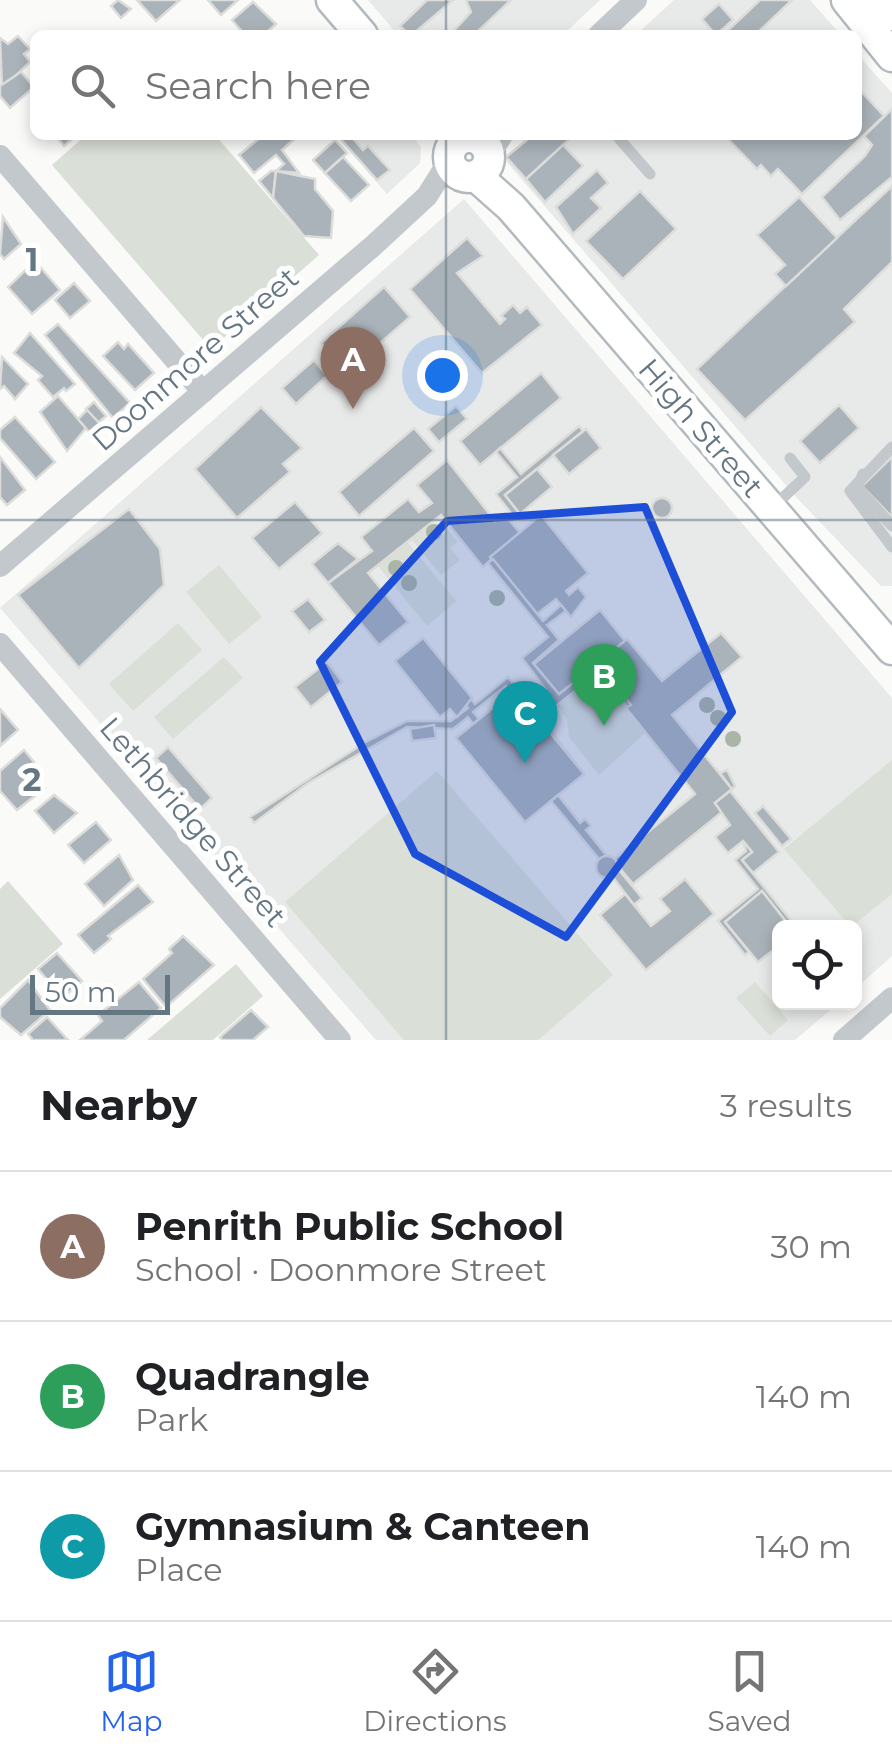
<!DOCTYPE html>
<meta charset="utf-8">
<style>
:root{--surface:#fff;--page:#f6f6f6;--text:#202124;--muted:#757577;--line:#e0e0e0;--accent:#2563eb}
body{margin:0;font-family:Montserrat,sans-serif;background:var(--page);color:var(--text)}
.controls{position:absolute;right:30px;bottom:30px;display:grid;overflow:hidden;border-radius:15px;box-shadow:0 5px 15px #0003}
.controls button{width:90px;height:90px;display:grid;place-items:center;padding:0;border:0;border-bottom:2px solid var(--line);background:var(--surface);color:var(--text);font:50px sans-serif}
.scale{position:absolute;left:30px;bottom:25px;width:140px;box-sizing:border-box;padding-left:10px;border:5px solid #657683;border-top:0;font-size:28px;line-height:35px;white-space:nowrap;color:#657683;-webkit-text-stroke:8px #fff;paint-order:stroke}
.you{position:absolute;left:442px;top:375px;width:35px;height:35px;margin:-25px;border:8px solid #fff;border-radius:50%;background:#1a73e8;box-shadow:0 0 0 15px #1a73e833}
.badge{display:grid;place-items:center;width:65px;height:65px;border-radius:50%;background:var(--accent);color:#fff;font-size:32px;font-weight:700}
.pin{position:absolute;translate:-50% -82px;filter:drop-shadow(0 2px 5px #0008)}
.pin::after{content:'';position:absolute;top:52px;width:35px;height:30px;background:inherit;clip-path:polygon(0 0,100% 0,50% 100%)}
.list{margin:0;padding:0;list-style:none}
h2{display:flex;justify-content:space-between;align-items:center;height:130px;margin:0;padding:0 40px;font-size:42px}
h2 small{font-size:32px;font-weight:400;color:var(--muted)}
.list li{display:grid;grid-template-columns:65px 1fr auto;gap:30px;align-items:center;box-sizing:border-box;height:150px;padding:0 40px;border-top:2px solid var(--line)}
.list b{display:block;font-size:38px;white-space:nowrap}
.list p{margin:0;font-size:32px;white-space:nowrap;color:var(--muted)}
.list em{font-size:32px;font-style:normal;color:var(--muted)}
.icon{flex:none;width:55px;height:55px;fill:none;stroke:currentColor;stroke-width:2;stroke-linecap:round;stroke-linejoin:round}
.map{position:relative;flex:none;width:892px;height:1040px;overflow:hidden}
.search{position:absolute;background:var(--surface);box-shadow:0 5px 15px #0003;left:30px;right:30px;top:30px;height:110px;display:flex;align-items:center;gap:25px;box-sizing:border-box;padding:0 35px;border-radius:15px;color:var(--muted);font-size:38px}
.sheet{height:580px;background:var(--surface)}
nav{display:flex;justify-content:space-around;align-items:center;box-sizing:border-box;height:140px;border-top:2px solid var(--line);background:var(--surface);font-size:28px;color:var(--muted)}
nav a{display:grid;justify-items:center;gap:5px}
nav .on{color:var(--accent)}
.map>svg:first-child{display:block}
</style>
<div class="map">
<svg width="892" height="1040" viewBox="0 0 892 1040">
<rect width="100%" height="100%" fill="#fafaf8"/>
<!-- built -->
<g fill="#e8e9e9">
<path d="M368,0h232l-37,35h-165z"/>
<path d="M674,0h136l31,35h-205z"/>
<path d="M857,54l35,39v493h-11l-84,-88 -293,-339 26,-24h327z"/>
<path d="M336,135h75l10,12 -1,16 -33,31z"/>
<path d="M464,199l428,499v258l-37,33 -1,-61h-74v74l59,1 -44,37h-419l-376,-432z"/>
</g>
<!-- green -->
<g fill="#dadfd7">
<path d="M86,135h129l104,120 -108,94 -159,-184z"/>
<path d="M430,525l10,12 8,-7 10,12 -8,6 10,12 -19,15 -29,-35z"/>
<path d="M407,542l49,59 -29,25 -49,-60z"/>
<path d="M219,565l43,52 -33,27 -43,-52z"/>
<path d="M178,623l24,27 -69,61 -24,-27z"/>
<path d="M224,657l19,21 -70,61 -19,-22z"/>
<path d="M599,672l46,61 -46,42 -30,-38 -2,-18 -10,-14z"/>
<path d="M892,760v134l-41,33 -67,-78z"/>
<path d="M437,771l176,204 -75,65h-134l-119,-138z"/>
<path d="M8,881l55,63 -63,55v-110z"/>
<path d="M236,964l27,32 -50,44h-66z"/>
<path d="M755,982l33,38 -18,16 -34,-38z"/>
</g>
<!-- building -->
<g fill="#aab3b9" stroke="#dcdcda" stroke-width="2.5">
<path d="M118,0l13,9 -10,9 -10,-12z"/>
<path d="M137,0h43l-24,21z"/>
<path d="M208,0h30l-17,15z"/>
<path d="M427,0h26l-40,34 -6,-1 -7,-7z"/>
<path d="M466,0h45l-37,35h-24l21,-23z"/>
<path d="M760,0h32l-37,35h-32z"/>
<path d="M253,2l23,22 -12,11h-19l-13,-15z"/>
<path d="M719,4l14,16 -17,15 -14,-16z"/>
<path d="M18,36l12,13 -6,5 6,8 -28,27 -2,-51 8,6z"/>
<path d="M21,72l13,15 -24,21 -10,-12v-10z"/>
<path d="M857,87l27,29 -82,78 -24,-25 -7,7 -10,-11 -4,4 -33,-34h133z"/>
<path d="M892,109v68l-52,43 -18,-23 43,-41 7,-11 -8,-9z"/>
<path d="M55,135h22l-13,11z"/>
<path d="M263,135h36l-17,15 17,23 -23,-2 8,-7 -8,-9 -22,18 -15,-18z"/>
<path d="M337,135h13l13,15 5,-4 22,24 -13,10z"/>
<path d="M533,135l38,3 -45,41 -20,-22z"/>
<path d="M335,140l12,13 -22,20 -12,-13z"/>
<path d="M563,145l20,21 -38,36 -19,-23z"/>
<path d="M343,157l26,28 -18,16 -26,-28z"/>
<path d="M597,170l11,13 -17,15 10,10 -28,26 -17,-27z"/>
<path d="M271,171h5l-3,27 -14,-17z"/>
<path d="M276,171l39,8v10l18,22 -2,27 -27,-2 -31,-38z"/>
<path d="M892,186v76l-48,47 11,13 -110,98 -48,-51z"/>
<path d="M640,191l36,38 -53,50 -37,-38z"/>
<path d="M799,197l38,41 -51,48 -11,-12 10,-9 -28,-30z"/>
<path d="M3,217l18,27 -17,15 -4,-5z"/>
<path d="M467,238l16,18 -26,17 43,51 5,-5 -4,-3 12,-11 7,8 7,-6 15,18 -60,48 -72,-84z"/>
<path d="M35,261l25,29 -28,24 -24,-27z"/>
<path d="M74,283l16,18 -20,17 -15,-18z"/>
<path d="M384,287l26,30 -63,55 -26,-29z"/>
<path d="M58,324l72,79 -17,15 -68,-83z"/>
<path d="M30,333l45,51 -9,7 -2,-3 -11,9 -15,-17 4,-4 -28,-23z"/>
<path d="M118,342l6,7 4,-5 26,29 -19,17 -32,-34z"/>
<path d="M2,357l26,27 -13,15 -11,-13 -4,3z"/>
<path d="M314,360l13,16 -31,28 -14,-16z"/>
<path d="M541,373l20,25 -81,67 -20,-24z"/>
<path d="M58,396l28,32 -19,23 -27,-39z"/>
<path d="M94,402l12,14 -8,7 -12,-14z"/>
<path d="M839,405l20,23 -39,35 -20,-22z"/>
<path d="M456,406l11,13 -28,23 -11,-13z"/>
<path d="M261,407l41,41 -19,16 7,8 -53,46 -42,-49z"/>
<path d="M87,410l13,14 -10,9 -12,-14z"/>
<path d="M15,417l40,45 -19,17 -36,-41v-8z"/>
<path d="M579,426l4,5 -78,64 15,19 -10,8 -4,-5 5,-4 -15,-19 21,-17 -21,-25 4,-4 21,26z"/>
<path d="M414,428l20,23 -75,65 -20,-24z"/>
<path d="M586,429l15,19 -32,26 -16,-19z"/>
<path d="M0,457l25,33 -18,15 -7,-8z"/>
<path d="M892,457v60l-30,-31z"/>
<path d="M447,460l48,61 9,-7 16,19 -37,34 -42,-52 -73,58 40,49 -29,23 -51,-62 44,-32 -11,-14 47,-38 11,13 13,-9 -15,-18z"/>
<path d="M537,469l15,18 -32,27 -15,-19z"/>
<circle cx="662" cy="508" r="10"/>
<path d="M295,502l27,31 -43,36 -27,-31z"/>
<path d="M129,509l31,40 4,36 -85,83 -61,-73z"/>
<path d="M541,515l47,58 -22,18 3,4 9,-8 8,10 -15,20 -15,-18 -19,15 -47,-57z"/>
<path d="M338,543l20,16 -30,24 -16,-19z"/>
<path d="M493,559l50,62 18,-16 5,6 -19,14 12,15 -26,23 26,31 38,-30 34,41 -3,2 -29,-35 -58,46 43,56 -78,-88 -33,26 6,7 -6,5 -5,-7 -15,12 -46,-2 -99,56 -54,40 -4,-6 114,-74 43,-22h44l17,-13 -3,-4 6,-5 4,5 33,-27 29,36 16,-14 -31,-41 26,-21 -60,-74z"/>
<path d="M308,599l17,21 -16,12 -17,-21z"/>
<path d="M600,610l25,31 -66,53 -25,-30z"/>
<path d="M721,633l21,24 -70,58 60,74 -17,14 7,9 -89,72 -20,-24 82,-66 -69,-86 5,-3 -34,-41 30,-25 35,42z"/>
<path d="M423,638l49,60 -15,19 -7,-8 -10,8 -45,-56z"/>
<path d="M327,662l15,20 -31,25 -16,-20z"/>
<path d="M515,690l69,84 -59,48 -69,-84z"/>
<path d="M0,709l18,21 -18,16z"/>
<path d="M434,725l2,13 -24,3 -2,-12z"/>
<path d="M168,747l44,51 -12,11 -44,-51z"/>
<path d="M24,750l10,12 -7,6 18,20 -28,22 -17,-19v-20z"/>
<path d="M727,770l8,16 -3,3 -12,-16z"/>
<path d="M730,791l49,61 -26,21 -11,-13 10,-8 -9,-11 -15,12 -13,-16 15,-12 -15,-22z"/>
<path d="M54,795l23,18 -23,20 -19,-22z"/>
<path d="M558,795l22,28 5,-4 6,7 -5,4 20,25 -6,5 -49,-59z"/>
<path d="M763,806l28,33 -9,7 -27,-33z"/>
<path d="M96,822l15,18 -27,23 -16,-18z"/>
<path d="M743,841l9,11 -10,8 55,68h-6l-29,-37 -37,31 24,30 -4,3 -27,-34 40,-32 -23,-29 11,-9z"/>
<path d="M119,855l14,25 -29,26 -19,-22z"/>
<circle cx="607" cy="867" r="11"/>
<path d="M619,870l23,28 -7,6 5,9 -28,-37z"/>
<path d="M685,879l29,35 -68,56 -46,-55 25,-21 26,32 19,-15 -10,-12z"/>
<path d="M138,885l15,17 -45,34 3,3 -17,14 -16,-18z"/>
<path d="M762,891l29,37h-11v17l-22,17 -33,-40z"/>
<path d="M183,936l31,29 -48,42 -23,-28 29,-26 -3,-4z"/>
<path d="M57,953l25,28 -25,22 -7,-8 6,-5 -18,-21z"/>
<path d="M28,980l22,30 -29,25 -21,-18v-9z"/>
<path d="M139,982l22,26 -37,32h-44l22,-19 -4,-6z"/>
<path d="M251,1010l17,17 -15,13h-31l-2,-3z"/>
<path d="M47,1017l21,23h-35l-5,-6z"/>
</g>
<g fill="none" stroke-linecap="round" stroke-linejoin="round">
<defs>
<g id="secondary">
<path d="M332,0l30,35"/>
<path d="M847,0l45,56"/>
<path d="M858,0l34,15"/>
<circle cx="469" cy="157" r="20"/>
<path d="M476,176l35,31 381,442"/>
</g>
</defs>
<!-- secondary casing -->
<use href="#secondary" stroke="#b3babf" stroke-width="35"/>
<!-- path -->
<path stroke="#bbbfc2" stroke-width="4" stroke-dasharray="5 5" stroke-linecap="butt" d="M568,35l6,-6"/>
<!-- lane -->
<g stroke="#c3c8cc" stroke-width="11">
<path d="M616,135l34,39"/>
<path d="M892,447l-42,44 42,56"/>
<path d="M863,474l-6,13 35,39"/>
<path d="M774,506l31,-29 -15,-19"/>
</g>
<!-- street -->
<g stroke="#c3c8cc" stroke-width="22">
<path d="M599,35l37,-35"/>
<path d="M475,138l5,-3"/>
<path d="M489,155l13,-20"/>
<path d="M0,156l203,236"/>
<path d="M0,566l374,-321 53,-49 22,-35"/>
<path d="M0,644l340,396"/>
<path d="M844,1040l48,-42"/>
</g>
<!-- secondary -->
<use href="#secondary" stroke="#fff" stroke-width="30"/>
</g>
<!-- trees -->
<g fill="#aab4a7">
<circle cx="434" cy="532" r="8"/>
<circle cx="396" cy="568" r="8"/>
<circle cx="409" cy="583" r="8"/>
<circle cx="497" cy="598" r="8"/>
<circle cx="707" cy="705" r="8"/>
<circle cx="718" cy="718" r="8"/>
<circle cx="733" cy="739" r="8"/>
</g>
<!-- marked area -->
<path fill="#1d4ed8" fill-opacity="0.2" stroke="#1d4ed8" stroke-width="8" stroke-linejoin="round" d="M645,507l87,205 -166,225 -151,-83 -95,-192 127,-141z"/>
<!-- grid -->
<path fill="none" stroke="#657683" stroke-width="2.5" stroke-opacity="0.55" d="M446,0v35M446,135v905M0,520h892"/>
<g text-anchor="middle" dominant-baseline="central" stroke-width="10" stroke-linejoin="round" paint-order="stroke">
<!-- street labels -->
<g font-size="30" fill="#657683" stroke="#fff">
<text transform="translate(195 359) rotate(-41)">Doonmore Street</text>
<text transform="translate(701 428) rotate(49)">High Street</text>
<text transform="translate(193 822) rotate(49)">Lethbridge Street</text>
</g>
</g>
<g font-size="32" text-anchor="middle" font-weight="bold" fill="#657683" stroke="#fff" stroke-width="10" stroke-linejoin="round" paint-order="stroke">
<text x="32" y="271">1</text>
<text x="32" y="791">2</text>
</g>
</svg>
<div class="controls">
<button><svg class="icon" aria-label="locate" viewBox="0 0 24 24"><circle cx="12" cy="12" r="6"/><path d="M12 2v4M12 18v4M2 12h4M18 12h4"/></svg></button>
</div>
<div class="scale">50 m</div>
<div class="you"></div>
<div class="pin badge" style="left:353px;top:409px;background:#8d6e63">A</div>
<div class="pin badge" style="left:604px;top:726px;background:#2e9e5b">B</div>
<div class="pin badge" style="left:525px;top:763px;background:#0f9aa8">C</div>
<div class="search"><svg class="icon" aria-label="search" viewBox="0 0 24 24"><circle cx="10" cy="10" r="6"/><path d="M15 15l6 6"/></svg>Search here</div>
</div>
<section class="sheet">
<h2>Nearby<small>3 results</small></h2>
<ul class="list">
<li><span class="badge" style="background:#8d6e63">A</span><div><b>Penrith Public School</b><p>School · Doonmore Street</p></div><em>30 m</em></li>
<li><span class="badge" style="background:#2e9e5b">B</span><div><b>Quadrangle</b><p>Park</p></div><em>140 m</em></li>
<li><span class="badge" style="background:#0f9aa8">C</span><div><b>Gymnasium &amp; Canteen</b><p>Place</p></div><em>140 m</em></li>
</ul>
</section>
<nav>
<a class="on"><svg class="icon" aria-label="map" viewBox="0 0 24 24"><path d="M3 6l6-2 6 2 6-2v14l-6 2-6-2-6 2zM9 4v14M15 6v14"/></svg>Map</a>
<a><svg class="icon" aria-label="directions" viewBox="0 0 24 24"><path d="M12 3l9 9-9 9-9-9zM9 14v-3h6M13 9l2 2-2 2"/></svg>Directions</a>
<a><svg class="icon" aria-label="saved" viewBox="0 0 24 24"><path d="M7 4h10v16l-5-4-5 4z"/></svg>Saved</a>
</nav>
